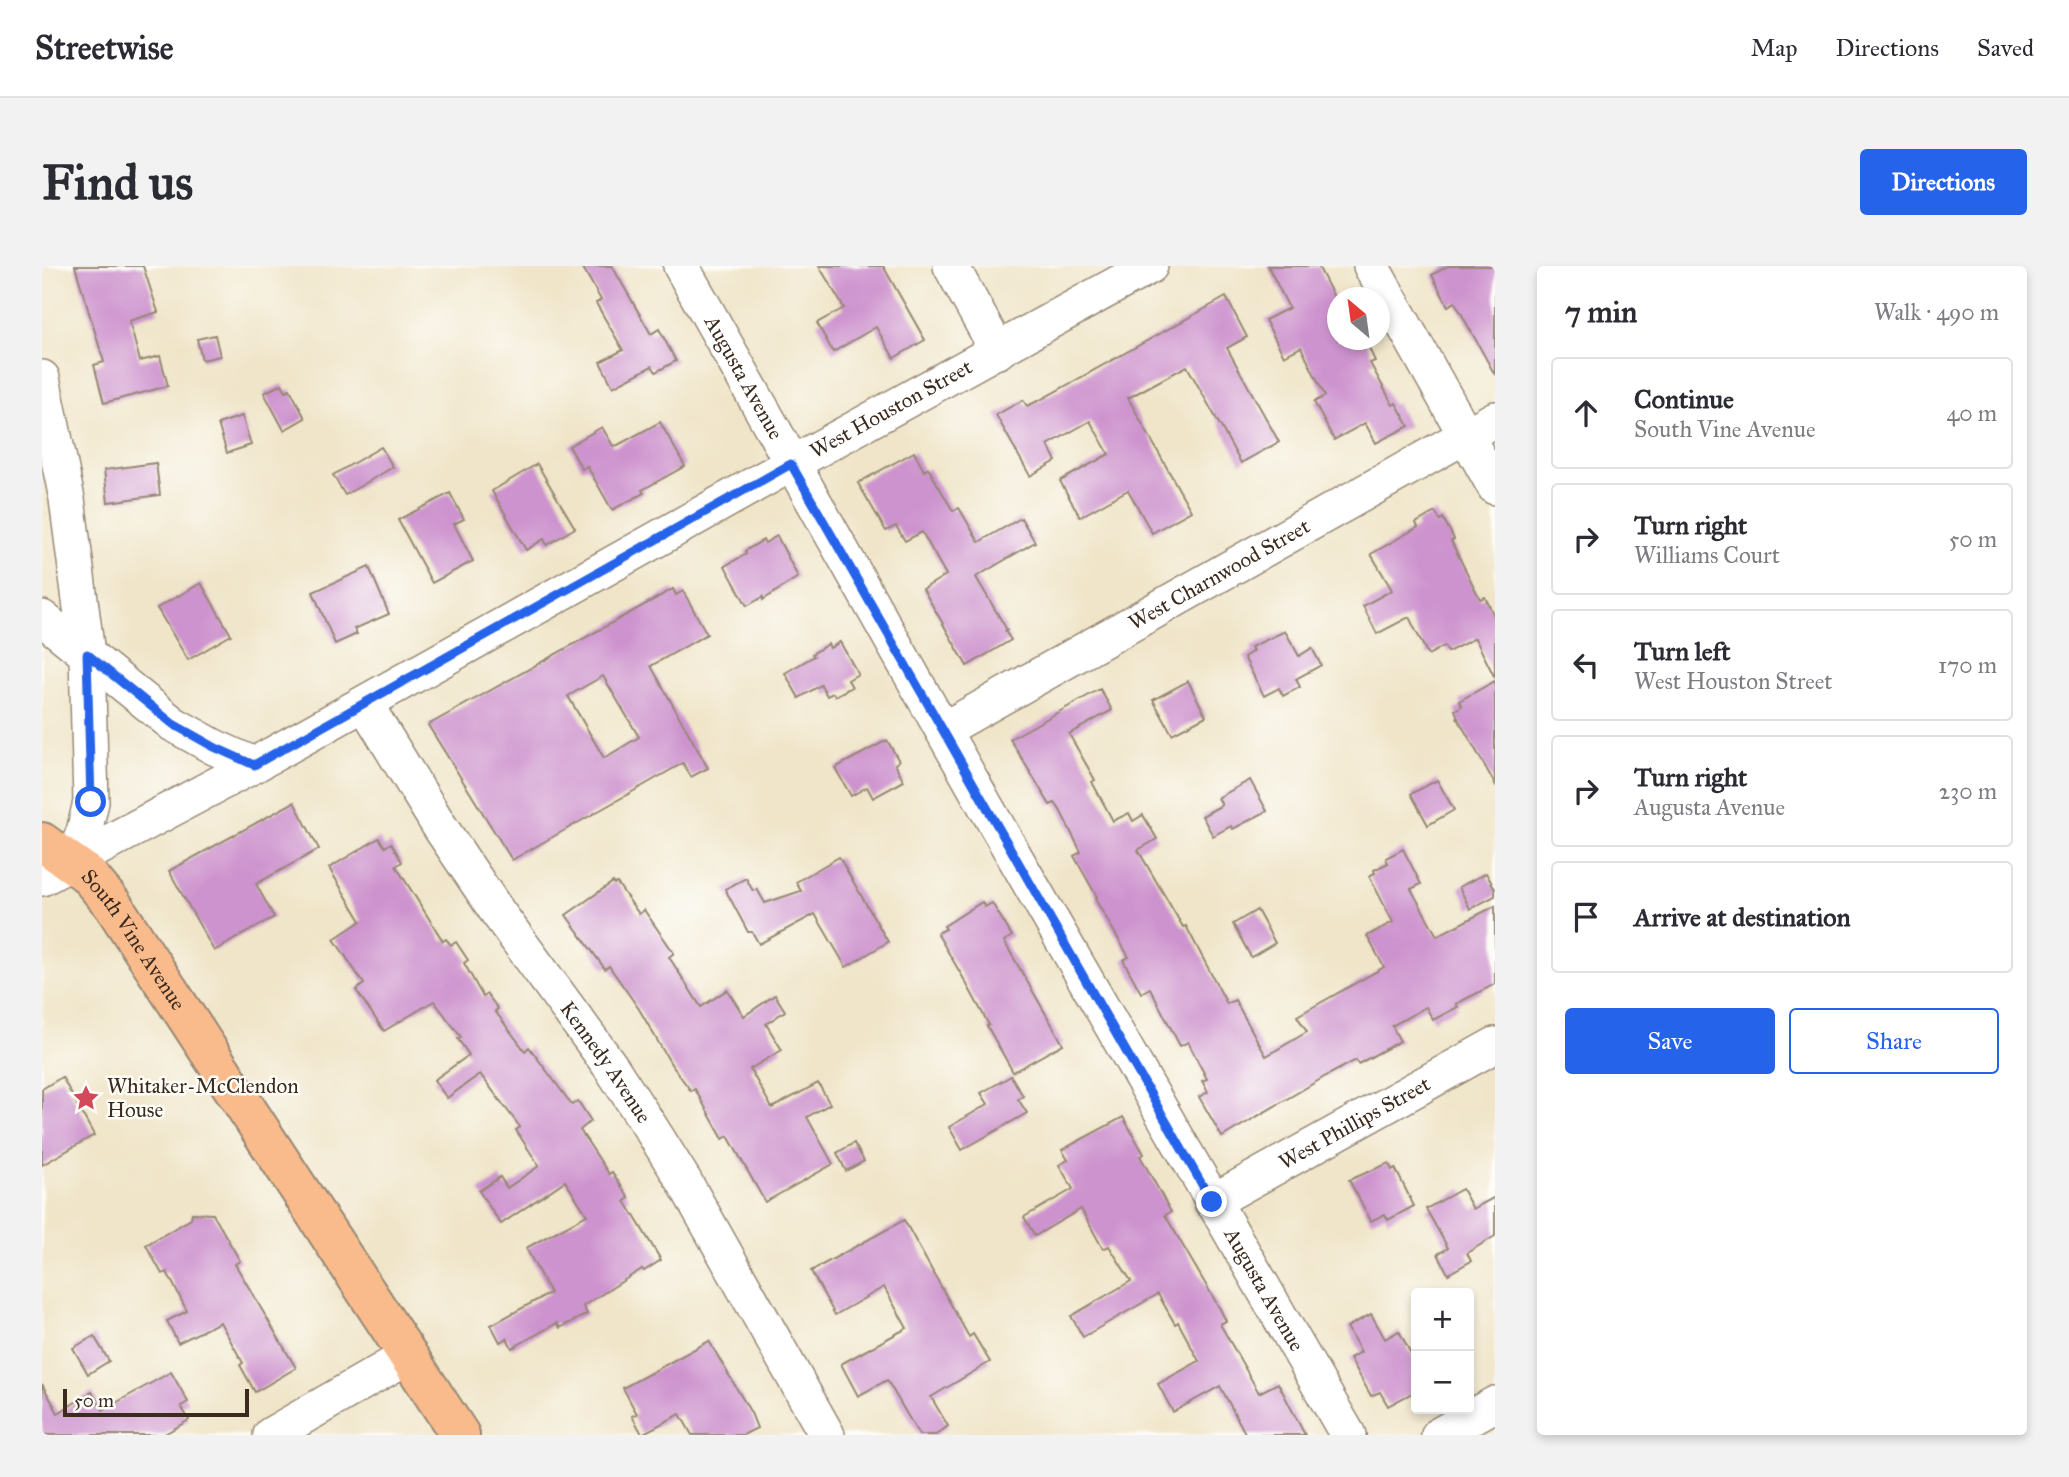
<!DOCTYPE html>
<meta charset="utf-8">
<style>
:root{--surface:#fff;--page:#f2f2f3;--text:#2b2b33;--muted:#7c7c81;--line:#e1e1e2;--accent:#2563eb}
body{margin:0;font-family:"IM FELL Great Primer",serif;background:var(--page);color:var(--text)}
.controls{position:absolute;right:21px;bottom:21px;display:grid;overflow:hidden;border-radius:7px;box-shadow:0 4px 10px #0003}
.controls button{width:63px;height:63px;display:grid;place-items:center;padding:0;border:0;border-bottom:2px solid var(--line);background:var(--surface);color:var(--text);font:35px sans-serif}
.compass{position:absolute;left:1285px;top:21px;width:63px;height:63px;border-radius:50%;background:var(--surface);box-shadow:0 4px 10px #0003;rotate:331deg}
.scale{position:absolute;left:21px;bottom:18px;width:186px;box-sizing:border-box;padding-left:7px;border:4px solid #3b2a1e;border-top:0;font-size:19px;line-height:24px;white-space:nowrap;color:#3b2a1e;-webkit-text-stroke:5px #fdfcf7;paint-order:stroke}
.stop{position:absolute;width:21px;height:21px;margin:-16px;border:5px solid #2563eb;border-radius:50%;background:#fff}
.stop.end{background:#2563eb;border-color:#fff;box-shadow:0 2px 7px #0008}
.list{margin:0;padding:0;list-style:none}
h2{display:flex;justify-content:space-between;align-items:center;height:91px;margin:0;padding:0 28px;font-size:30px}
h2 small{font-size:23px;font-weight:400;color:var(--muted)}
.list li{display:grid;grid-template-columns:46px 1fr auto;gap:21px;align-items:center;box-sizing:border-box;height:112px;margin:0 14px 14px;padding:0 14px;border:2px solid var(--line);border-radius:7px}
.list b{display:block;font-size:26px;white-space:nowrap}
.list p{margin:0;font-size:23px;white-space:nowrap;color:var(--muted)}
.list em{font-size:23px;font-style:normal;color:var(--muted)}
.actions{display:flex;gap:14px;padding:21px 28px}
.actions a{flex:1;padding:16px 0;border:2px solid var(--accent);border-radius:7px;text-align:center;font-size:24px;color:var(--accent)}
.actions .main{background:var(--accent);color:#fff}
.icon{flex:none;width:38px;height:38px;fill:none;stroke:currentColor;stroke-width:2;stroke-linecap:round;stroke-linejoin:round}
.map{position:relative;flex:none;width:1453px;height:1169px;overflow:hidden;border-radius:7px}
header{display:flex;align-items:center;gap:42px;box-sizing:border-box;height:98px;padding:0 35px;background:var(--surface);border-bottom:2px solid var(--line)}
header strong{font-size:33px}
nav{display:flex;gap:38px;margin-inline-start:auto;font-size:24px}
.intro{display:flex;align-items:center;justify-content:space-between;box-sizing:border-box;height:168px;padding:0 42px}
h1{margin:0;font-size:49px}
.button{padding:18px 32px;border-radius:7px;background:var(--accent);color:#fff;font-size:24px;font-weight:700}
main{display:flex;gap:42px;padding:0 42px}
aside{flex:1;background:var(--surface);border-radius:7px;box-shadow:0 4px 10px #0003}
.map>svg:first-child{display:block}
</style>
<header>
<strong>Streetwise</strong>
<nav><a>Map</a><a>Directions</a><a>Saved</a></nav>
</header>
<div class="intro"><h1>Find us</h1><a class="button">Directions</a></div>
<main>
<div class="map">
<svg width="1453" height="1169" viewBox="0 0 1453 1169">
<rect width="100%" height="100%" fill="#fdfcf7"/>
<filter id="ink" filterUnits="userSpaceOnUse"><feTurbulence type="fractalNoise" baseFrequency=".0143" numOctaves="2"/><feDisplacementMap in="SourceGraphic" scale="14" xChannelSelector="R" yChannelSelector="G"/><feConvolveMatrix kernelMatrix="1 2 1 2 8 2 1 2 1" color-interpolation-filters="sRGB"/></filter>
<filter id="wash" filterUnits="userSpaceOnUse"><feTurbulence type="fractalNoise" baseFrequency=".00686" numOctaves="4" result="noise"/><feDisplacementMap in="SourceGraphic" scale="28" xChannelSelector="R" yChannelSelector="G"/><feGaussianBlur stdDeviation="1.57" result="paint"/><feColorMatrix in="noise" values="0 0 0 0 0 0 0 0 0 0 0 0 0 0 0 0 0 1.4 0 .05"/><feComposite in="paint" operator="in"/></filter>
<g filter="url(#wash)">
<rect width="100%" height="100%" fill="#f0e5c9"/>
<g id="blocks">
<!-- building -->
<g fill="#cd93ce" fill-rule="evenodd">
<path d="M33,0h68l15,46 -29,9 11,40 20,-5 8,30 -64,17 -10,-38 10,-3z"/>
<path d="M540,0h30l39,68 8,-5 17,32 -20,11 -4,-6 -39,21 -13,-25 23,-12 -27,-47 5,-3z"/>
<path d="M777,0h64l42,74 -31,18 -18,-31 -43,25 -16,-29 27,-15z"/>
<path d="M1226,0h50l20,39v35h27l10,21 -5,2 23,42 3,-2 13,23 -33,17 -11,-20 -31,17 -20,-38 11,-6 -24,-49 -17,9 -19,-36 24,-12z"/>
<path d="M1406,0h47v109l-40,-73 -7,4 -16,-31z"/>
<path d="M1184,31l21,40 -20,11 52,94 -38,21 -54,-97 -59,32 63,113 -39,22 -24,-43 -48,27 -20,-36 49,-27 -19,-33 -42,24 8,16 -26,15 -34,-61 27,-15 4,6 13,-6z"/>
<path d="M173,69l5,21 -18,4 -5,-21z"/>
<path d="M240,118l4,7 4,-2 15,29 -21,12 -20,-37z"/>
<path d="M200,150l9,29 -24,8 -9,-29z"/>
<path d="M618,156l25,44 -43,24 2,3 -32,17 -25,-44 -5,3 -13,-23 33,-19 11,19 5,-1z"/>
<path d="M339,181l12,20 -48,28 -12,-20z"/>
<path d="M872,186l10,19 4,-3 25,43 6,-3 20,34 42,-24 14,24 -59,35 31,53 -2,1 6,9 -44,26 -44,-77 23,-14 -24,-43 -17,9 -9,-15 -10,5 -28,-48z"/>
<path d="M114,197l4,32 -52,7 -4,-32z"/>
<path d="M495,198l38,64 -28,17 -3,-6 -18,11 -34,-59z"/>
<path d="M408,227l14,26 -10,5 19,37 -41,22 -34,-63z"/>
<path d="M1393,246l5,8 3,-2 11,21 -3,2 29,58 5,-2 10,21v60l-20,-40 -27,14 -4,-6 -16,9 -19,-38 -32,17 -14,-28 29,-16 -21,-36 47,-27 -2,-4z"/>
<path d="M735,270l21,41 -35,23v-3l-16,9 -22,-40 21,-12 -1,-3 18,-11 2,3z"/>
<path d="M327,301l20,47 -35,15 3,5 -22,10 -22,-52z"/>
<path d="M159,317l30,52 -43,25 -31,-52z"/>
<path d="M631,323l3,6 7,-4 24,43 -56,32 57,102 -17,9 -8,-14 -171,97 -84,-135zM561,410l36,61 -35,21 -36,-62z"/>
<path d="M1243,365l14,25 13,-8 9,17 -25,14 4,8 -17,9 -4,-8 -15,8 -20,-39 9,-6 -2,-4z"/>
<path d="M798,376l18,32 -10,6 4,7 -17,9 -2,-3 -6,3 -6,-11 -22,13 -14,-25 29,-17 -2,-2 16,-10 2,4z"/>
<path d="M1146,415l18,35 -34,18 -19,-34z"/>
<path d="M1453,415v103l-38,-67h1l-3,-7 7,-4 -3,-5z"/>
<path d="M1058,423l12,21 -43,24 26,46 -3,2 21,39 16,-8 4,8 10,-6 14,24 -19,11 45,77 3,-1 41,78 8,-4 31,56 41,-24 -10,-16 87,-49 -17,-31 26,-14 -24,-46 6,-3 -1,-3 14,-7 -2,-5 17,-9 18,35 -10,5 26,47 58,-30v78l-39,20 2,3 -25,13 -7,-13 -34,19 8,15 -42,23 -2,-4 -30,16 -104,61 -23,-40 9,-5 -6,-11 5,-2 -19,-37 -8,4 -30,-58 -9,5 -18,-33 6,-3 -34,-58 2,-2 -23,-41 7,-4 -21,-42 -5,-7 -5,2 -40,-66z"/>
<path d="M845,474l12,21 -4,3 9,17 -31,17 -6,-11 -16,9 -16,-28z"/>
<path d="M1208,514l17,31 -34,18 -2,-3 -18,10 -11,-20 20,-11 -4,-7z"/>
<path d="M1395,514l17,30 -26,15 -17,-31z"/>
<path d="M252,536l25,47 -63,35 18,33 -60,34 -45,-80z"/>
<path d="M337,572l6,9 6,-4 11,19 -6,4 47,75 3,-2 5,6 5,-3 12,18 -4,3 19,34 4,-3 11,15 -3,2 30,40 4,-4 43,58 6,-4 13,20 -11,9 29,44 3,-2 17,26 -4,3 36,59 -17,11 -2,-2 -59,37 4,8 -27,14 -3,-5 -45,25 -5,-10 -7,4 -9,-17 59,-32 -24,-45 61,-33 -22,-34 -64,43 -22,-33 21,-14 7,11 32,-22 -23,-36 4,-3 -40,-53 -33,24 -13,-18 35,-25 -11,-16 3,-2 -27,-36 -50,30 -28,-41 8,-6 -30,-45 27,-18 -32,-53z"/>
<path d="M797,591l49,85 -42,25 -31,-53 -56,30 -7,-12h-4l-23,-43 21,-11 7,13 4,-2 8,14 36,-12 -5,-9z"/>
<path d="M1444,607l9,16v7l-25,13 -11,-22z"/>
<path d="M571,616l1,2 3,-1 22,31 5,-4 30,43 -5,4 32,50 26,-17 17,26 31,-21 10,16 -19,13 16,26 -32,19 22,39 46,-25 12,21 -23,13 26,47 -68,38 -37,-66 -5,3 -28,-50 -4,2 -20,-27 -32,-55 -30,-43 -4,3 -39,-54z"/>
<path d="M940,636l3,5 7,-4 20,33 -8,5 59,103 -50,28 -26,-46 2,-1 -24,-44 -28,-48 9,-4 -2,-3z"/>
<path d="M1215,644l18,33 -24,14 -18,-33z"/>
<path d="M969,810l12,20 -5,3 9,14 -65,37 -13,-23 39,-23 -7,-11z"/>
<path d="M20,811l32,58 -52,30v-76z"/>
<path d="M1081,851l21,37 -4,2 31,56 -6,3 55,94 6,12 -6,3 39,69 19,-10 27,52h-59l-26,-49 -47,26 -15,-28 41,-23 -21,-39 -3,2 -17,-30 -75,43 -12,-21 60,-35 -22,-35 -6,3 -22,-40 -46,27 -11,-19 49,-28 -14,-24 9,-5 -6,-10z"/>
<path d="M812,877l10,18 -18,10 -9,-18z"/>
<path d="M1347,897l3,7 3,-2 19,38 -26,14 -3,-6 -14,7 -22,-41z"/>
<path d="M1420,923l11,20 22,-12v39l-28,17 4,8 -23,13 -10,-20 10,-6 -22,-39z"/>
<path d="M150,947l21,1 27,47 -5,3 61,104 -41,24 -15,-27 3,-2 -23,-41 -42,21 -11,-22 20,-10 -20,-39 -5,2 -16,-29 45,-26z"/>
<path d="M862,954l65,117 4,-3 17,28 -59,35 17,29 -12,9h-17l-32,-55 -29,16 -17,-32 66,-36 -23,-41 -49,28 -24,-44z"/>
<path d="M1329,1048l14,25 14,-8 17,32v28l-28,15 -8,-14 -9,4 -21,-38 11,-6 -14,-25z"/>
<path d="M52,1070l15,25 -21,13 -15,-26z"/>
<path d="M667,1075l42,72 6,15 -14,7h-51l-12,-21 -38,20 -10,-18 5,-2 -14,-26z"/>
<path d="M129,1106l17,30 -7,4 8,14 -26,15h-121v-51l16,29 34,-21 11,18z"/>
</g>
</g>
</g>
<g filter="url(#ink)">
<use href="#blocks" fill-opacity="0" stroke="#968874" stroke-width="2"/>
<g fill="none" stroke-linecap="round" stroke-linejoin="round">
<defs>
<g id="minor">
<path id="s1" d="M639,0l305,541 362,628"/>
<path d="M909,0l47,85"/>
<path d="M1329,0l124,221"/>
<path d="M0,112l25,121 20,155 4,148 -7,30 -12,30"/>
<path d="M0,352l131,106 41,23 40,18"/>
<path id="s2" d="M323,438l75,123 56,83 115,157 41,63 32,51 143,254"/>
<path id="s3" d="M901,464l552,-311"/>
<path id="s4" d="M0,612l212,-113 537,-301 359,-198"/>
<path id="s5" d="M1170,936l283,-157"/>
<path d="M229,1169l137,-79"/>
<path d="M1397,1169l56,-31"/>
</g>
<g id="major">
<path id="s6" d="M0,576l45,32 26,31 347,530"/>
</g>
</defs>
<!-- minor casing -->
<use href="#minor" stroke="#968874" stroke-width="38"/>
<!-- major casing -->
<use href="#major" stroke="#968874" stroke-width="42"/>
<!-- minor -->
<use href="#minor" stroke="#fff" stroke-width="35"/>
<!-- major -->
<use href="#major" stroke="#fabb8c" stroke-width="38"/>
</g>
</g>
<g fill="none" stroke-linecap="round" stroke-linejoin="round" filter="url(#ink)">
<!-- route -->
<path stroke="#2563eb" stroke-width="9" d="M49,536l-4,-148 86,70 41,23 40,18 537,-301 421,738"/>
</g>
<!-- icons -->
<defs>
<symbol id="sight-bare" viewBox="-9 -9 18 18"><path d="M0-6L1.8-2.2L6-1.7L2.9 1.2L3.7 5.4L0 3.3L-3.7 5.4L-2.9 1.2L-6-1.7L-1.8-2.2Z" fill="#d1495b" stroke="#fdfcf7" stroke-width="2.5" paint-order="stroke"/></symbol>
</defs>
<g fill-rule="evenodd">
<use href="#sight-bare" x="25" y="813" width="38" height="38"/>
</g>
<g text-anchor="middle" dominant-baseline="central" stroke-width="5" stroke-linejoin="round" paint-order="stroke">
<!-- street labels -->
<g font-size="21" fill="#3b2a1e" stroke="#fdfcf7">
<text stroke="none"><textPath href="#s1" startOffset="128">Augusta Avenue</textPath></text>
<text stroke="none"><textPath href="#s4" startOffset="970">West Houston Street</textPath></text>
<text stroke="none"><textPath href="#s3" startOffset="317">West Charnwood Street</textPath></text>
<text stroke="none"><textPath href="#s6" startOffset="136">South Vine Avenue</textPath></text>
<text stroke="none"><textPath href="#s2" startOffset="432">Kennedy Avenue</textPath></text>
<text stroke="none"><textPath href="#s5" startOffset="163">West Phillips Street</textPath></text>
<text stroke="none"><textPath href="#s1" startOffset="1178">Augusta Avenue</textPath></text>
</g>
<!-- poi labels -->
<g font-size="21" fill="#3b2a1e" stroke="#fdfcf7" text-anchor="start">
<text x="65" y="820">Whitaker-McClendon<tspan x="65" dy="24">House</tspan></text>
</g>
</g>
</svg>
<div class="controls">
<button>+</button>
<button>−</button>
</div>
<svg class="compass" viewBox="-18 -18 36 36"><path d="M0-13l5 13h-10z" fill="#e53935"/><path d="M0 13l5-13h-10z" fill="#7c7c81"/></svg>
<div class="scale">50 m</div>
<div class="stop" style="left:49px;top:536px"></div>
<div class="stop end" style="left:1170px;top:936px"></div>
</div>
<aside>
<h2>7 min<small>Walk · 490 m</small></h2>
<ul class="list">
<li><svg class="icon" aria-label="ahead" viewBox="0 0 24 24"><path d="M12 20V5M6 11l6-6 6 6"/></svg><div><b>Continue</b><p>South Vine Avenue</p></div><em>40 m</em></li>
<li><svg class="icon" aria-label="right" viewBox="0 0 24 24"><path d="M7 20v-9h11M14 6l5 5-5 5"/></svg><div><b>Turn right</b><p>Williams Court</p></div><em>50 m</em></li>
<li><svg class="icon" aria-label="left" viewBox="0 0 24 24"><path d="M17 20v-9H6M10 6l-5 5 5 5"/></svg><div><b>Turn left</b><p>West Houston Street</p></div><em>170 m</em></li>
<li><svg class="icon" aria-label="right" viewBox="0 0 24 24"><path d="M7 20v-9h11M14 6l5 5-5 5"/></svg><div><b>Turn right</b><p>Augusta Avenue</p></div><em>230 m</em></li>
<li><svg class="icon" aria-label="arrive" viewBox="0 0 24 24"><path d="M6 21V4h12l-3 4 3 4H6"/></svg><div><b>Arrive at destination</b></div></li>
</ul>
<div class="actions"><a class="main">Save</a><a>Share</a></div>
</aside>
</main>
